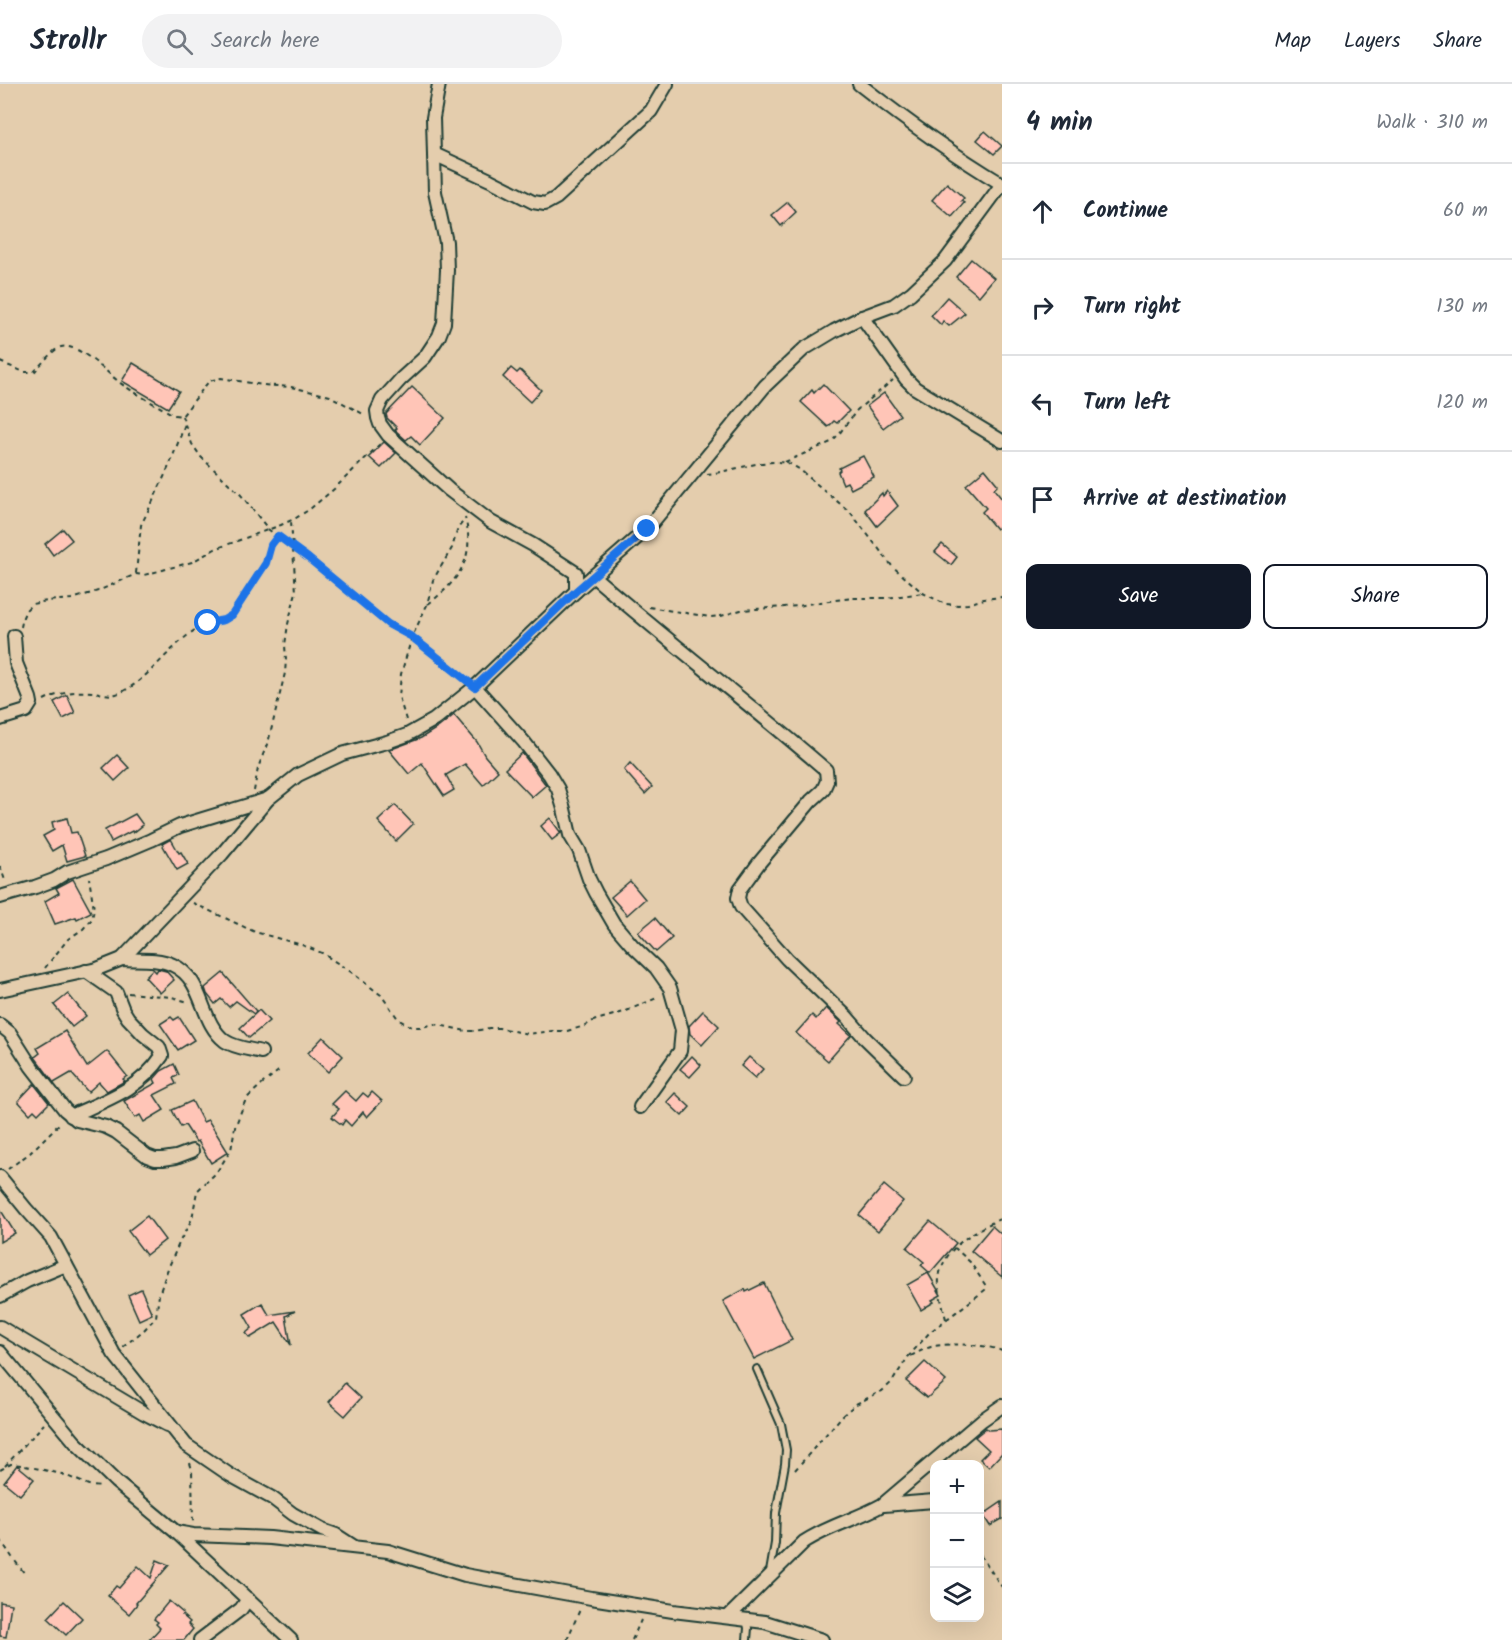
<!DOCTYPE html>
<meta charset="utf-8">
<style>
:root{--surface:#fff;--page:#f2f2f3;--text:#1f2937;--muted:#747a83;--line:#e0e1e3;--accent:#111827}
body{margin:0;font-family:Kalam,sans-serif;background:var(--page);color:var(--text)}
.controls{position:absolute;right:18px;bottom:18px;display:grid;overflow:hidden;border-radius:12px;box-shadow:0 6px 24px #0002}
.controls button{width:54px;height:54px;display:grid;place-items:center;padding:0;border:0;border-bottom:2px solid var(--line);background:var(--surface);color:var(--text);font:30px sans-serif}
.stop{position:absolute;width:18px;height:18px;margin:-14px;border:4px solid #1a73e8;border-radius:50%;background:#fff}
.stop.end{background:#1a73e8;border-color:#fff;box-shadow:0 2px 6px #0008}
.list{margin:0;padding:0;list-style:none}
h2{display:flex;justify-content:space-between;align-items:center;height:78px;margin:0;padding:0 24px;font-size:26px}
h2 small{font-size:20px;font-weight:400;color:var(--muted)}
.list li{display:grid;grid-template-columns:39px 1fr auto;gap:18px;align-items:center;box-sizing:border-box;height:96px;padding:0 24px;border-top:2px solid var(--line)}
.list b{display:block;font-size:22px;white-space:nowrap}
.list em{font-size:20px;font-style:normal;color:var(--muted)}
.actions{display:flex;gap:12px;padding:18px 24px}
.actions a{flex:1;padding:14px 0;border:2px solid var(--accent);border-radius:12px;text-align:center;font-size:21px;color:var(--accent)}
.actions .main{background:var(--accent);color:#fff}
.icon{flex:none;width:33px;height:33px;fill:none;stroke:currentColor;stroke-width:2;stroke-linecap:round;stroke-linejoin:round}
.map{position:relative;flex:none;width:1002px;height:1556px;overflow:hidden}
header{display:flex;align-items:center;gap:36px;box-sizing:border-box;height:84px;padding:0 30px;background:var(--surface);border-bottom:2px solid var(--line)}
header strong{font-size:28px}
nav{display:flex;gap:33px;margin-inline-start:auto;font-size:21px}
.search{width:420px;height:54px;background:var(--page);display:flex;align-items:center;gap:15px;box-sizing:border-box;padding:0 21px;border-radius:33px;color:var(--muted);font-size:22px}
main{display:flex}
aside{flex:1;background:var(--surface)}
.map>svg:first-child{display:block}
</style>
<header>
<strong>Strollr</strong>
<div class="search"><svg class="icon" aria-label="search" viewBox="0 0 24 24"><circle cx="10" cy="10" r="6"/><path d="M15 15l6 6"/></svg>Search here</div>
<nav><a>Map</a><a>Layers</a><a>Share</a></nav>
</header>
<main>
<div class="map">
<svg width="1002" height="1556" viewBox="0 0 1002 1556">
<rect width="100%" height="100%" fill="#e4cdad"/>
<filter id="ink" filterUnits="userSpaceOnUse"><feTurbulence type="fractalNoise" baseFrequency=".0167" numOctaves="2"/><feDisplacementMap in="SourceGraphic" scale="12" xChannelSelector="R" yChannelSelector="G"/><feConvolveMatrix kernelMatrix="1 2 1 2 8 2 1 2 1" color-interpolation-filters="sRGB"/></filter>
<g filter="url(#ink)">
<!-- building -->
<g fill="#ffc5b7" stroke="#1f3d34" stroke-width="1.5">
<path d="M985,47l17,15 -8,8 -17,-14z"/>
<path d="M947,99l17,15 -3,3 3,2 -12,14 -20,-17z"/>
<path d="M788,118l8,10 -15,14 -9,-11z"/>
<path d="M971,175l23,19 -15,18 -23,-19z"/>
<path d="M947,213l18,16 -16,13 -6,-5 -2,4 -10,-10z"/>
<path d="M133,279l46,28 -11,17 -46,-27z"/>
<path d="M511,284l6,5 3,-3 21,20 -11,12 -27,-25z"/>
<path d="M823,300l26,27 -12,12 -3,-2 -6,6 -27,-25 11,-12 2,3z"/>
<path d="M412,303l33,31 -25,27 -9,-9 -5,4 -11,-10 2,-2 -10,-10 -1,-4z"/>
<path d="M884,309l16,22 -17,13 -16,-22z"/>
<path d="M384,358l12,11 -15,15 -12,-11z"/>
<path d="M863,372l11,21 -23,12 -4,-7 -4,2 -5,-12 2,-2 -1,-2z"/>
<path d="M985,385l13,16 -4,4 8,10v26l-6,4 -14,-17 4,-4 -20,-23z"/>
<path d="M887,407l11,15 -21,20 -12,-16 17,-17 1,3z"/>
<path d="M63,445l9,11 -19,15 -8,-11z"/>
<path d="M942,460l15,13 -6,8 -16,-13z"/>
<path d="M67,611l8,18 -12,6 -9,-17z"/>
<path d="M454,631l23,27 8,14 13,15 -15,14 -18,-21 -19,11 8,15 -10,6 -22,-33 -13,11 -20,-24 32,-12 18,-11z"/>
<path d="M522,669l24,32 -14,12 -27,-28z"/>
<path d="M117,671l12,13 -14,13 -12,-13z"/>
<path d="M630,679l22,24 -7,7 -21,-24z"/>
<path d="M395,721l18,19 -17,17 -18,-20z"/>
<path d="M135,730l8,11 -10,8 -1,-2 -21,11 -6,-12z"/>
<path d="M67,734l4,15 6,-1 8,24 -18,5 -5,-16 -10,6 -9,-15 11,-6 -2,-8z"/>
<path d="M550,734l11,15 -9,7 -11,-14z"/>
<path d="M171,755l8,14 2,-1 7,12 -11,6 -15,-26z"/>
<path d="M73,795l18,33 -14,7 -1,-2 -21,7 -10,-23 14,-8 -3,-5z"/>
<path d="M630,797l15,18 -18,16 -16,-18z"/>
<path d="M655,834l17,20 -16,14 -18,-20z"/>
<path d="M153,885l3,3 2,-3 8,2 8,9 -14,13 -15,-16z"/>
<path d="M223,889l33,38 -2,3 -18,-13 -7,6 -8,-8 -6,5 -8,-10 -2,-6z"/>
<path d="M68,910l18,22 -14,11 -18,-22z"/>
<path d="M826,924l15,14 -2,2 12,11 -23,26 -32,-28 16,-18 4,4z"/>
<path d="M259,926l10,11 -20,17 -9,-10z"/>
<path d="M703,927l16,15 -17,19 -12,-11 -1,-8z"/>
<path d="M171,933l3,3 5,-3 15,23 -16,10 -18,-26z"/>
<path d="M65,947l22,36 20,-16 20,25 -4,3 2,2 -18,10 -8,-9 -11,10 -17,-19 -17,10 -19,-26 5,-4 -3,-5z"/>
<path d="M323,953l20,19 -15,16 -20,-19z"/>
<path d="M692,972l9,9 -11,12 -10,-8z"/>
<path d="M749,973l14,12 -8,9 -14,-12z"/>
<path d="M174,980l5,11 -6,3 3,6 -22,11 10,15 -20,12 -4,-7 -5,3 -11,-17 32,-18 -2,-4 7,-8z"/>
<path d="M34,1000l15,19 -11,11 -4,-4 -4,4 -12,-13z"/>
<path d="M345,1007l11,10 7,-8 5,4 4,-5 10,9 -15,16 -4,-5 -12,14 -6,-6 -3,5 -10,-8 7,-8 -7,-5z"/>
<path d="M675,1009l15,14 -8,9 -15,-14z"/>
<path d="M192,1017l11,21 5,-2 20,32 -17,11 -13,-22 -2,1 -11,-17 -4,2 -9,-17z"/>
<path d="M884,1101l19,16 -25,30 -19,-16z"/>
<path d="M0,1125l15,24 -15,9z"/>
<path d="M147,1132l18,24 -19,15 -18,-24z"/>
<path d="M930,1137l26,22 -26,30 -9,-8 3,-3 -17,-14z"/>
<path d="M992,1142l10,9v42l-31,-26z"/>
<path d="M928,1189l13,22 -9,5 2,2 -13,8 -14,-25z"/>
<path d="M764,1199l28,57 -38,19 -31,-58 22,-12 1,3z"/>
<path d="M141,1205l11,25 -13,6 -11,-25z"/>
<path d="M262,1219l7,12 26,-4 -9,5 5,29 -15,-23 -26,16 -4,-5 6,-5 -8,-14z"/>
<path d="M925,1278l21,19 -19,17 -21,-17z"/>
<path d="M345,1299l16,15 -16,18 -16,-14z"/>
<path d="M986,1344l3,2 13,-1v24l-13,14 -9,-8 9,-9 -14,-13z"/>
<path d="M17,1381l17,14 -14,16 -16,-13z"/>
<path d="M1002,1418v17l-12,7 -7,-11z"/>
<path d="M157,1476l12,5 -33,38 1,1 -8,10 -21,-18 8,-10 3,2 19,-22 13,12z"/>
<path d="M64,1517l18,17 -16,17 -18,-17z"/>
<path d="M169,1517l14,12 -1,2 8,7 -2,2 5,5 -9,11h-35l11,-12 -4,-4 2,-2 -4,-3z"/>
<path d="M0,1518l11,2 -5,33 -6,-1z"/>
</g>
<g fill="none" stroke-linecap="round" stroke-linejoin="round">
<defs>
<g id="lane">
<path d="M757,1285l24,55 5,26 -1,14 -9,49 -1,30 -5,29"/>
<path d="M746,1535l2,9 -1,12"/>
</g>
<g id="street">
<path d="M439,0l-6,34 2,74 11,50 1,28 -3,53 -5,13 -14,21 -24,22 -19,21 -5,11 1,7 2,6 8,11 61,55 42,32 42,23 43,28v18"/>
<path d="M859,0c46,36 93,70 143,100"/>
<path d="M434,70l56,26 43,22 12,2 11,-6 95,-87 16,-27"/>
<path d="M862,233l44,62 9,9 87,53"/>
<path d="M593,492c77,67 157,128 233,194l1,11 -4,9 -12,11 -52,62 -19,26 -2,9 3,9 46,52 59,57 19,22 39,38"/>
<path d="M475,603l49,55 25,32 9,15 6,20 6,26 9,15 10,29 7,14 18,31 18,21 24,23 14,20 12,42 -2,21 -40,56"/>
<path d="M0,635l26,-8 5,-8 -1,-5 -14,-35 -2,-27"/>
<path d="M0,813l35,-10 19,-7 13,-8 39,-13 45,-19 29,-14 88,-27"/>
<path d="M122,875c16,1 36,-1 51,6 32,15 26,56 52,76 10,7 25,8 36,11"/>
<path d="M0,906l97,-21 25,-10 100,-105 46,-55 30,-24 44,-21 45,-12 20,-7 27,-15 41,-33 101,-96 71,-62 118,-143 39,-37 30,-18 28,-14 32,-12 17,-12 34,-32 57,-77"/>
<path d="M0,941l10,8 21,33 34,44 12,10 29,7 10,5 31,24 8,3h8l13,-2 16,-6"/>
<path d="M71,1032c35,-16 68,-26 91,-60l-3,-9 -16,-13 -15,-16 -5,-8 -7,-18 -30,-21"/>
<path d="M0,1093l26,32 25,28 63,117 72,91 44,30 42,23 21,16 29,16 14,5 17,11"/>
<path d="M0,1212l27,-15 39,-16"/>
<path d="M0,1243l144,86 23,12"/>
<path d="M0,1268l75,90 41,40 60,50 115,108"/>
<path d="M884,1421l50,-4"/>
<path d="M176,1448l17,3 77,3 118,13 77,24 126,23 82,13 92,11 57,18"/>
<path d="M729,1532l75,-74c24,-16 53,-23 78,-37l100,-85 20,-14"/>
<path d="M200,1556l41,-31 7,-10"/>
</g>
</defs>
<!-- lane casing -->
<use href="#lane" stroke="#1f3d34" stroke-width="10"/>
<!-- street casing -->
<use href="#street" stroke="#1f3d34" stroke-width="16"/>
<!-- path -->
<g stroke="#1f3d34" stroke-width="2" stroke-dasharray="4.5 4.5" stroke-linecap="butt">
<path d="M0,278l24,10h10c6,-6 19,-23 27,-25 19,-5 50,31 65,40 16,10 32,19 48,28l8,1 27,-35 12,-3 42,7 28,2 39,9 35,19"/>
<path d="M182,332l10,28 9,13 40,38 28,35 39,28 80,66 24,13 54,43"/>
<path d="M785,378l46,-20 8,-8 18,-24 36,-30"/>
<path d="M707,390c23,-2 57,-16 79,-11 4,0 9,4 13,6l52,44 41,53 31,27 22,11 13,1 10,-1 16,-5 18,-2"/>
<path d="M136,489l5,-48 11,-22 18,-39 15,-40"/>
<path d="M428,520c31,-23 48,-47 37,-86"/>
<path d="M649,523l61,10 11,-1 20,-6 58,-4 14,-3 39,-5h34l37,-5"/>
<path d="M21,543l2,-10 3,-7 6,-6 15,-3 25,-2 26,-8 38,-17 8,1 48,-13 23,-13 66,-24 15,-7 14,-9 24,-20 47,-46"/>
<path d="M44,616c15,-8 33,-9 49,-8 8,1 16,4 23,2 28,-8 55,-50 82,-66 11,-7 23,-6 34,-13l34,-52 5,-18 6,-9"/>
<path d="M406,636l-7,-23 2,-23 11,-37 15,-32 6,-25 19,-32 6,-20 7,-9"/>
<path d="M254,707l4,-23 11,-29 16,-66 1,-13 -1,-15 3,-21 8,-32 -5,-71"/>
<path d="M0,782l6,17"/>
<path d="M193,819l62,29 47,13 20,8 29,19 30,23 18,25 13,7h10l12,-3 32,7h9l14,-3h10l29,6 24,-3h15l18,-5 8,-5 31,-9 35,-15"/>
<path d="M45,884l23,-29 15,-10 9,-10 2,-10 -5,-31"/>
<path d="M128,909l44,4 16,5"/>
<path d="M8,1085l22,-16 30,-30"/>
<path d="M946,1235c-3,-12 -8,-28 -7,-41 4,-31 38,-49 63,-60"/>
<path d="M123,1263l21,-17 12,-13 3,-22 8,-24 13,-30 12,-22 5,-28 19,-18 15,-23 4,-23 11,-28 17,-16 18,-14"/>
<path d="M911,1272c7,-4 15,-8 23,-10 17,-3 52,-2 68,5"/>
<path d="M190,1379l2,7 1,53"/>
<path d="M5,1382l39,-42"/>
<path d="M0,1386l11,-6 10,1 41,9 29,12 12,1"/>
<path d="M795,1386l48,-55 13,-11 26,-13 10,-9 16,-25 22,-25 55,-42 1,-4 -16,-24 -15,-14"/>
<path d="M0,1455l12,18 13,17"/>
<path d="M980,1471l22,32"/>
<path d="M567,1556l14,-33"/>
<path d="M632,1556l9,-20"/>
</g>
<!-- lane -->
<use href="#lane" stroke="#e4cdad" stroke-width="6"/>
<!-- street -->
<use href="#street" stroke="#e4cdad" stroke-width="12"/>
</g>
</g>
<g fill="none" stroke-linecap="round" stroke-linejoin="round" filter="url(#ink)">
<!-- route -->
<path stroke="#1a73e8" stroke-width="8" d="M208,539l16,-3 8,-5 34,-52 5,-18 7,-9 30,22 80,66 24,13 63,50 101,-96 71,-62"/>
</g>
</svg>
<div class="controls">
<button>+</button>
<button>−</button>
<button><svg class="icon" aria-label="layers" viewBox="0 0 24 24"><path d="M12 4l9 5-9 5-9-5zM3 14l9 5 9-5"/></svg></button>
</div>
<div class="stop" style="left:208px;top:539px"></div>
<div class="stop end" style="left:647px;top:445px"></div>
</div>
<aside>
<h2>4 min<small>Walk · 310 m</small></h2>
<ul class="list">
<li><svg class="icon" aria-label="ahead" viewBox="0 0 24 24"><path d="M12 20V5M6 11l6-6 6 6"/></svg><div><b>Continue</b></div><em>60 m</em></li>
<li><svg class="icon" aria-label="right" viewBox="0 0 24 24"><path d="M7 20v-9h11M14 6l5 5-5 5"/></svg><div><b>Turn right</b></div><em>130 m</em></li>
<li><svg class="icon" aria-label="left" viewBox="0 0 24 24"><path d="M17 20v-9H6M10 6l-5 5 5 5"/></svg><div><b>Turn left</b></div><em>120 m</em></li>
<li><svg class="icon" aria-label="arrive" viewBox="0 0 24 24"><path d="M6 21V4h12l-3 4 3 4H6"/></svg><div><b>Arrive at destination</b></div></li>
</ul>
<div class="actions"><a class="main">Save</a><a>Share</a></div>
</aside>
</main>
